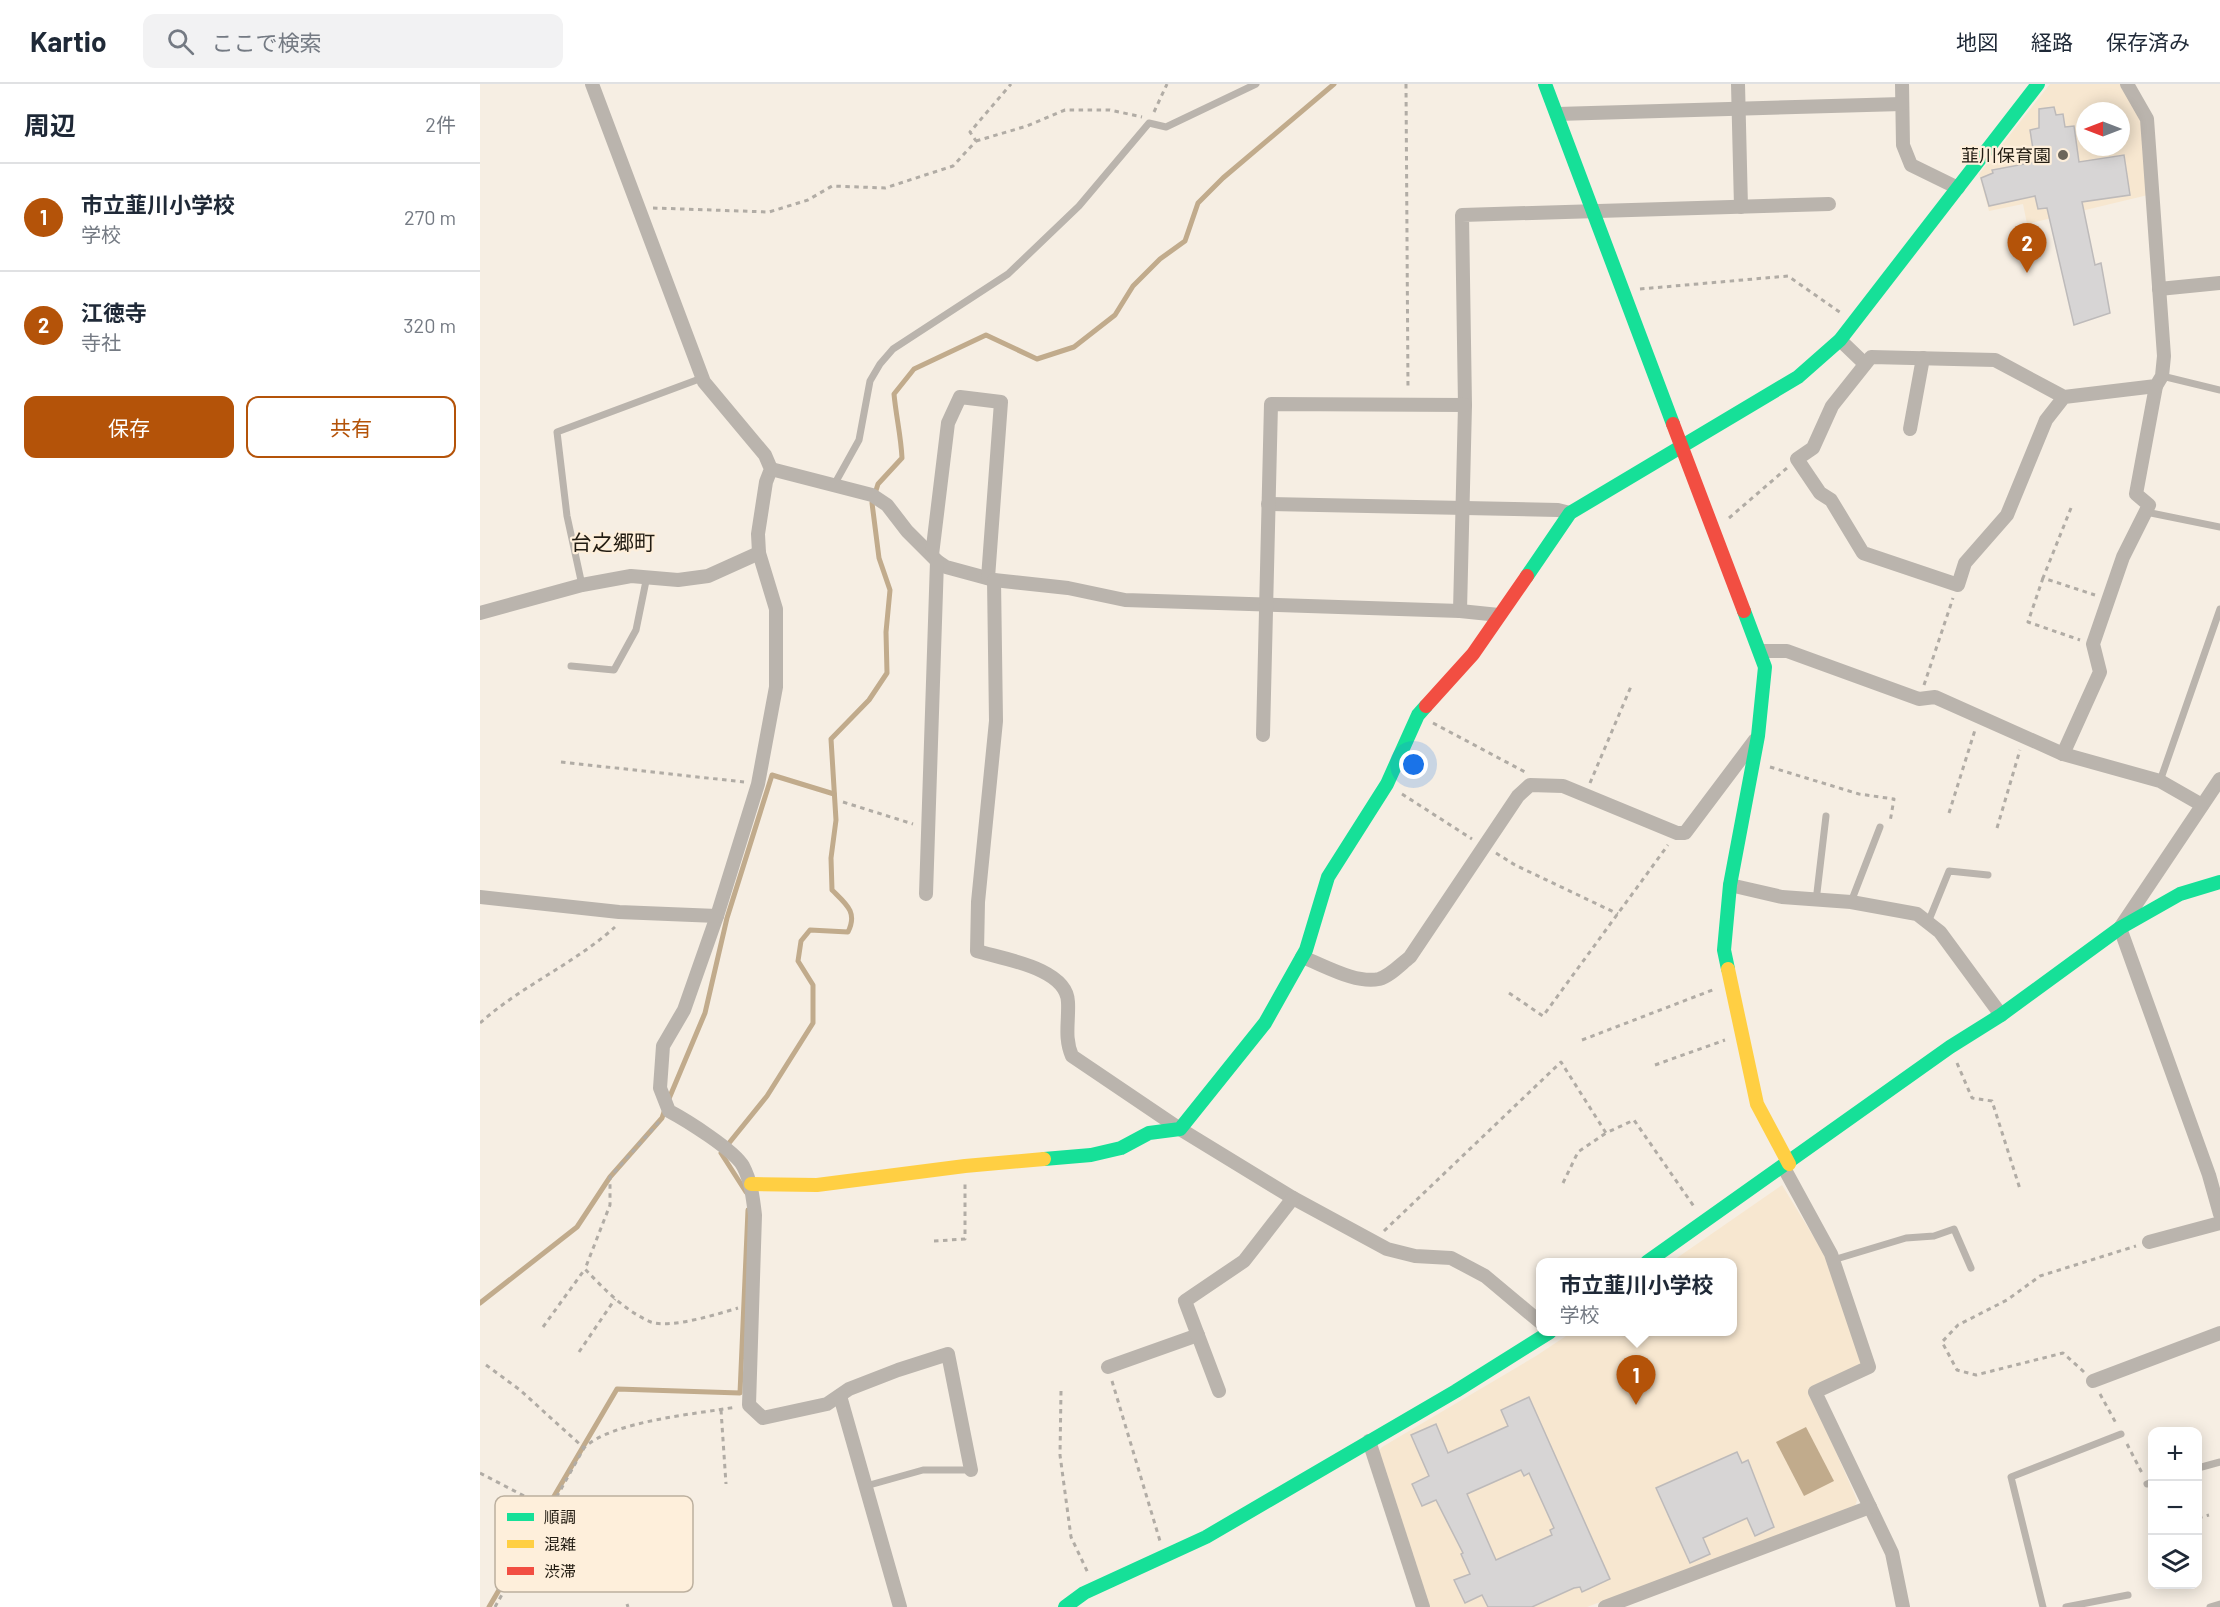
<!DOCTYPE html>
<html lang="ja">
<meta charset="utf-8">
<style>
:root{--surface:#fff;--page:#f2f2f3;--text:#1f2937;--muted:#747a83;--line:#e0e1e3;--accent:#b45309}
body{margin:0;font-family:Barlow,"Noto Sans JP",sans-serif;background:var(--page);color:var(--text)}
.controls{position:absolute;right:18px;bottom:18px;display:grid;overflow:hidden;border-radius:12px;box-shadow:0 3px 15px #0003}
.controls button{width:54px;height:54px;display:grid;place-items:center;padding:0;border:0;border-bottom:2px solid var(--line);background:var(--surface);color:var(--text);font:30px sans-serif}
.compass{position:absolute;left:1596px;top:18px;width:54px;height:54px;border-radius:50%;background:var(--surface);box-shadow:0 3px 15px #0003;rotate:270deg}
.you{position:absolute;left:934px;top:681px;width:21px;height:21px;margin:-15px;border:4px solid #fff;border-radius:50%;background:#1a73e8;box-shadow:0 0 0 9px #1a73e833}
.badge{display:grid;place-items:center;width:39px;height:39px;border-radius:50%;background:var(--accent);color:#fff;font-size:20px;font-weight:700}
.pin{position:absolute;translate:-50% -50px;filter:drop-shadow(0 2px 3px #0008)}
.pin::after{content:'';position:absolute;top:32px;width:21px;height:18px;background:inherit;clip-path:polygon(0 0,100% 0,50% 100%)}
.popup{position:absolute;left:1056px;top:1174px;width:201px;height:78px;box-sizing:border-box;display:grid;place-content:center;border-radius:12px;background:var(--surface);filter:drop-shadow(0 2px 4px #0005);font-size:20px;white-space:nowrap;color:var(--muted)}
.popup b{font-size:22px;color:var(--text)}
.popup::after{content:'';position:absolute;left:50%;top:100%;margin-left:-12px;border:12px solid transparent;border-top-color:var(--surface)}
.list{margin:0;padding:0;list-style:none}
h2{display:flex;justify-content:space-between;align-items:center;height:78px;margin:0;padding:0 24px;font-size:26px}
h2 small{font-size:20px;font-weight:400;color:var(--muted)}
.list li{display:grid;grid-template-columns:39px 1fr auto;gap:18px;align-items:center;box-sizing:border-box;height:108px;padding:0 24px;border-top:2px solid var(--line)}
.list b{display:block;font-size:22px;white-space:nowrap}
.list p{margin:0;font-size:20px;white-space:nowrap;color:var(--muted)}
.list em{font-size:20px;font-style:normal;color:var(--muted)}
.actions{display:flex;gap:12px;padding:18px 24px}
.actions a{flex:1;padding:14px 0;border:2px solid var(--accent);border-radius:12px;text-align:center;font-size:21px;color:var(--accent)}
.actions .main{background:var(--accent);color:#fff}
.icon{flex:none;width:33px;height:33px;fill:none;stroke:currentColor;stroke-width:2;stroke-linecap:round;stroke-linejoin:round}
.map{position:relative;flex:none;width:1740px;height:1523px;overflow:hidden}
header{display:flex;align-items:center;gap:36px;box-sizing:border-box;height:84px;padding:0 30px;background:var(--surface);border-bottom:2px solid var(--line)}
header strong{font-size:28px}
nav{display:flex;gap:33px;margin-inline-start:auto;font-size:21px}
.search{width:420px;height:54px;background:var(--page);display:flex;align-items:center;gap:15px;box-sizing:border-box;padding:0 21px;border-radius:12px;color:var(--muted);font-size:22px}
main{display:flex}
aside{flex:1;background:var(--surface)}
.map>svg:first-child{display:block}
</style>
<header>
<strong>Kartio</strong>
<div class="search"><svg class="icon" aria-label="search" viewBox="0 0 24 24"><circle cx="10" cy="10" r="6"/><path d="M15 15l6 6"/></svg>ここで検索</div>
<nav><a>地図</a><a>経路</a><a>保存済み</a></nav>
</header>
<main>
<aside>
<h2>周辺<small>2件</small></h2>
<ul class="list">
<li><span class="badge">1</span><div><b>市立韮川小学校</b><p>学校</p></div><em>270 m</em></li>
<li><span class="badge">2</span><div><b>江徳寺</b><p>寺社</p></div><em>320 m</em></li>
</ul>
<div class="actions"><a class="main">保存</a><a>共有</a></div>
</aside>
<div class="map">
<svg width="1740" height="1523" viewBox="0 0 1740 1523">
<rect width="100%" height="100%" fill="#f6eee3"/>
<!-- built -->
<g fill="#f7e7d0" fill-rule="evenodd">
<path d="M1570,0h70l16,23 7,16 5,72 -121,29 -4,-20 -34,7 -10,-37zM1605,27h36v36h-36z"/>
<path d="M1302,1101l44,72 37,106 -54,27 48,110 -2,7 -268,100h-157l-52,-155 4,-5 154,-91 36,-24h160v-70h-61z"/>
</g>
<!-- water -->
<path fill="#c1ab8c" d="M1326,1343l28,54 -30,15 -28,-54z"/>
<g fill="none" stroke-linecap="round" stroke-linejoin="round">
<!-- stream -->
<g stroke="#c1ab8c" stroke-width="5">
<path d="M188,1017l37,-88 22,-95 45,-143 62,19"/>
<path d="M266,1108l-25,-39 46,-57 46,-73v-38l-15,-24 3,-20 9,-11 38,2c10,-20 -2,-28 -16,-42l-1,-32 5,-38 -5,-81 38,-39 18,-27 -1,-41 4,-42 -11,-32 -7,-55 6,-19 24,-26c-1,-22 -6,-42 -8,-64l20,-25 72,-34 51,24 37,-12 41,-32 18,-29 27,-27 25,-18 13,-38 25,-25 111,-94"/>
<path d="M0,1219l97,-76 33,-50 52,-59 3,-9"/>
<path d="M9,1523l128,-218 123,4 8,-183"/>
</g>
</g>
<!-- building -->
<g fill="#d7d5d5" stroke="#bdbaba" stroke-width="1.5" fill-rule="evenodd">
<path d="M1574,23l2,8 7,-1 2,13 9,-1 5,36 45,-7 6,40 -48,7 13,63 6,-2 9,50 -36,12 -27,-117 -9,1 -3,-13 -46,10 -8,-28 12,-5 -1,-3 43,-8 -5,-32 9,-2v-19z"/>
<path d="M1049,1313l81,182 -28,13 -2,-5 -6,1 -42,19h-44l-6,-12 -17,8 -11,-23 16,-6 -9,-20 2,-1 -27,-53 -14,6 -10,-22 17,-8 -18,-41 25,-11 12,29 60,-27 -7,-16zM1041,1386l3,6 5,-3 25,55 -4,2 2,5 -56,25 -29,-66z"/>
<path d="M1257,1368l5,11 6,-3 26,67 -19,9 -8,-18 -44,20 7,16 -20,9 -34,-75z"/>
</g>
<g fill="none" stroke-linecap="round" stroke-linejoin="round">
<!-- path -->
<g stroke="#b1aca5" stroke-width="3" stroke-dasharray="4.5 4.5" stroke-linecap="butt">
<path d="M926,0l2,306"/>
<path d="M674,28l13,-28"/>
<path d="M496,57l51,-15 38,-16h45l32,7"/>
<path d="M173,124l116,4 39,-12 24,-14 53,2 68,-22 23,-25 -6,-9 41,-48"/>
<path d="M1160,205l148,-13 53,37"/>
<path d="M1591,424l-28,70 52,17"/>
<path d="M1249,434l58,-50"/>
<path d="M1563,494l-15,44 52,18"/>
<path d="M1444,601l29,-87"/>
<path d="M953,639l92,49"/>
<path d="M81,678l183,20"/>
<path d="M1290,683l89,27 35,5 -4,23"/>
<path d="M1110,699l42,-99"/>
<path d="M922,710l70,45"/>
<path d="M363,718l70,22"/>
<path d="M1469,729l26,-83"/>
<path d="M1517,744l23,-78"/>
<path d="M1016,769l19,12 103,49"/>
<path d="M1029,909l34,23 125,-171"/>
<path d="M0,939c41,-37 94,-59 135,-96"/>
<path d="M1102,956l133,-51"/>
<path d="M1477,979l15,35 20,3 28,88"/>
<path d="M1175,981l70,-25"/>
<path d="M179,1038l-49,55v28l-25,64c19,20 40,42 66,53 19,7 67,-8 87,-14"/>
<path d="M1083,1099l15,-31 28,-19"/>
<path d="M904,1147l177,-169 45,71 28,-13 61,88"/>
<path d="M454,1157l31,-2v-56"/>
<path d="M63,1243l42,-58"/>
<path d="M99,1268l36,-53"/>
<path d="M6,1281l34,25 64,58"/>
<path d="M1604,1288l-21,-19 -87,22 -19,-5 -15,-28 16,-17 49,-25 33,-24 96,-30"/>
<path d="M632,1297l48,160"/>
<path d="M581,1307l-1,64 11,82 17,36"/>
<path d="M1620,1310l17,31"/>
<path d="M241,1326l5,74"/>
<path d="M1647,1360l15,29"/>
<path d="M0,1389l71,37"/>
<path d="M1718,1434l11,-3"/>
<path d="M147,1520l1,3"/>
<path d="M15,1523l89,-159c27,-27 113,-34 152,-41"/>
</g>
<!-- lane -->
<g stroke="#bab4ad" stroke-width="7">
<path d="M1682,292l58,14"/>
<path d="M354,401l25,-45 11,-59 10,-17 13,-15 115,-75 71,-68 70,-83 17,4 90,-43"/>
<path d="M1666,428l74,15"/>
<path d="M102,501l-15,-69 -10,-84 145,-54"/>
<path d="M91,582l43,4 22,-40 11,-54"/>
<path d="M1680,697l60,-172"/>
<path d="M1336,817l10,-85"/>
<path d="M1371,818l29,-75"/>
<path d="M1449,836l20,-49 39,4"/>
<path d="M1353,1176l73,-22 28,-2 20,-7 17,39"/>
<path d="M1718,1384l22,-6"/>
<path d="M1667,1400l5,-2"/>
<path d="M386,1402l57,-16h48"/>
<path d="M1563,1523l-32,-130 110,-43"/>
<path d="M1586,1523l62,-12"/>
<path d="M1730,1523l10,-3"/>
</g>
<!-- street -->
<g stroke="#bab4ad" stroke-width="14">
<path d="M112,0l112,298 61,73 6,14 -5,13 -8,52 1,19 17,56v78l-18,97 -41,132 -33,94 -21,36 -3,42 9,23c17,9 65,39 74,55 8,15 10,32 12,49l-6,190 14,13 64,-14 22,-15 49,-19 50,-16 23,116"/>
<path d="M1258,0l3,123"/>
<path d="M1422,0l1,61 8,20 47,23"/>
<path d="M1077,30l345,-10"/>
<path d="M1679,205l61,-6"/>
<path d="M1360,256l25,24"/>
<path d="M1584,313l-18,23 -39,95 -42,48 -7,22 -95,-32 -32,-53 -11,-7 -23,-34 16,-11 19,-42 39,-49 124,3 69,37 92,-11 6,-10 2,-20 -17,-237 -20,-35"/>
<path d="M1430,345l13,-71"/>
<path d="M291,385l101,26 15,10 20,26 30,30 9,6 48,13 74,8 57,12 335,11 39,4"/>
<path d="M788,420l290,6 12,3"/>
<path d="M452,471l16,-132 12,-26 41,5 -13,176"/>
<path d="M514,496l2,141 -18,181 -1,49c26,8 90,17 91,51 1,20 -4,35 4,54l108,73 113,69 94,51 28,7 36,2 34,18 55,46"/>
<path d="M980,527l5,-206 -3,-190 367,-11"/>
<path d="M0,529l102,-28 49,-9 47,4 30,-4 51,-23"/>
<path d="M1281,567h26l132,48 16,-2 128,57 97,27 42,24"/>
<path d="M783,651l8,-331 194,1"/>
<path d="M1583,670l37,-82 -7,-28 30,-87 26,-52 -13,-11 20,-108"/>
<path d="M1740,695l-100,149 89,247 11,39"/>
<path d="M1250,801l52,12 69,5 66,12 23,18 61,83"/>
<path d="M446,810l11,-333"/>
<path d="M0,813l139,15 98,4"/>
<path d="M822,873c22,8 53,27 77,22 11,-3 22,-15 31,-22l108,-161 12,-11 33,1 114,47h8l70,-93"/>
<path d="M1304,1084l47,86 38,113 -54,25 77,161 11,54"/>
<path d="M1669,1158l71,-19"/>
<path d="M628,1283l90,-32"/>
<path d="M1613,1297l127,-48"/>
<path d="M739,1307l-34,-90 59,-40 49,-63"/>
<path d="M360,1312l60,211"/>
<path d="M889,1357l54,166"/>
<path d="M1125,1523l265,-100"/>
</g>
<!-- fast -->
<g stroke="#16e098" stroke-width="14">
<path d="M1065,0l128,340"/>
<path d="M1047,492l43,-63 228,-136 42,-37 198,-256"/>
<path d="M1248,885l-4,-19 6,-65 28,-149 7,-69 -21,-56"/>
<path d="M564,1075l47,-4 30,-7 28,-15 31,-4 85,-106 41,-73 22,-73 59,-93 31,-69 8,-9"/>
<path d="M1167,1178l303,-215 51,-32 119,-87 60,-34 40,-12"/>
<path d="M585,1523l19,-14 122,-56 250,-146 94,-59"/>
</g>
<!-- slow -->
<g stroke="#ffcf43" stroke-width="14">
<path d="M1248,885l29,135 32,60"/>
<path d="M271,1100l66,1 148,-19 79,-7"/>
</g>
<!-- jam -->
<g stroke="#f24e42" stroke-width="14">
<path d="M1193,340l71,187"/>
<path d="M946,622l47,-52 54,-78"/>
</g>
</g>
<!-- markers -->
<circle fill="#6c665b" stroke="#feefdb" stroke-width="2" cx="1583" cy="71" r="6"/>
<g text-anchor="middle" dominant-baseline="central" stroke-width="4.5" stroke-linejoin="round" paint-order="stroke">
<!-- poi labels -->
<g font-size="18" fill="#221c12" stroke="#feefdb" text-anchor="end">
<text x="1571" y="71">韮川保育園</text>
</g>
<!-- quarter labels -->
<g font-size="21" fill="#221c12" stroke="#feefdb">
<text x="133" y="457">台之郷町</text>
</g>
</g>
<!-- legend -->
<rect x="15" y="1412" width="198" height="96" rx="9" fill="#feefdb" stroke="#bcb09f" stroke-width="1.5"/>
<rect x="27" y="1429" width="27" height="8" fill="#16e098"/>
<rect x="27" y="1456" width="27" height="8" fill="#ffcf43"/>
<rect x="27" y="1483" width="27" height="8" fill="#f24e42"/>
<g font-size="16" fill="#221c12">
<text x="64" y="1439">順調</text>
<text x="64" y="1466">混雑</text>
<text x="64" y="1493">渋滞</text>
</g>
</svg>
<div class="controls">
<button>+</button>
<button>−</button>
<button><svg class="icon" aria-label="layers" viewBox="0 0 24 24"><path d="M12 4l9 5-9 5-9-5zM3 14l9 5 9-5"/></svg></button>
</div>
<svg class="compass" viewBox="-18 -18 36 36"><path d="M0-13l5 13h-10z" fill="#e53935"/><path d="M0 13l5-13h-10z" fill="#747a83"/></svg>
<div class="you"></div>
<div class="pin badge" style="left:1156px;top:1321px">1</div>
<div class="popup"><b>市立韮川小学校</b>学校</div>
<div class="pin badge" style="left:1547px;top:189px">2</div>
</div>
</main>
